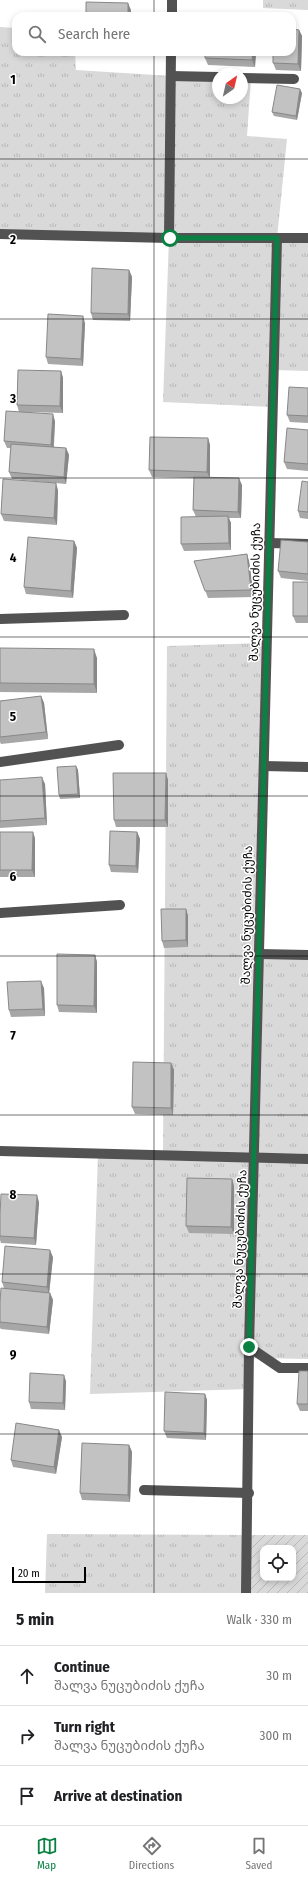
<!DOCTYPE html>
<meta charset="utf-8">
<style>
:root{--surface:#fff;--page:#f6f6f6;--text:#202124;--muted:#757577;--line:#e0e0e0;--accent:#0b8043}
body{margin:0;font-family:"Fira Sans Condensed","Noto Sans Georgian",sans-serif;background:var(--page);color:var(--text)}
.controls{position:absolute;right:12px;bottom:12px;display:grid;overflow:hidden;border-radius:8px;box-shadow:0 2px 6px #0003}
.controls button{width:36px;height:36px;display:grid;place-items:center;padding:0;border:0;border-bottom:1px solid var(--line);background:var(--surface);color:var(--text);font:20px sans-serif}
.compass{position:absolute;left:212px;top:68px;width:36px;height:36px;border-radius:50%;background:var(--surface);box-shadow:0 2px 6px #0003;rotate:34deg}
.scale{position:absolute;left:12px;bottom:10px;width:74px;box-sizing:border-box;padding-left:4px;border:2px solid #000;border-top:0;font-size:11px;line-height:14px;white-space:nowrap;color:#000;-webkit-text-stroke:3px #fff;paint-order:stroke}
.stop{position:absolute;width:12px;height:12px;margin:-9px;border:3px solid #0b8043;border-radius:50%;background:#fff}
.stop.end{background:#0b8043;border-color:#fff;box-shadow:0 1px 4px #0008}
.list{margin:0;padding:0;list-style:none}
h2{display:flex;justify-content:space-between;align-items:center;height:52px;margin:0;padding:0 16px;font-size:17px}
h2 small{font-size:13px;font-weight:400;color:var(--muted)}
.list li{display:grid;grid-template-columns:26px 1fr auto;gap:12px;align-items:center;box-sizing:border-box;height:60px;padding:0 16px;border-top:1px solid var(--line)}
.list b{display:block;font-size:15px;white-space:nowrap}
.list p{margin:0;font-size:13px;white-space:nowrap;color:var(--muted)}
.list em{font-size:13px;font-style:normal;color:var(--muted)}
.icon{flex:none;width:22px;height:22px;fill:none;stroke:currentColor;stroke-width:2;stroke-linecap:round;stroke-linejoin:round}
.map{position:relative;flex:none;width:308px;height:1593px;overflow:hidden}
.search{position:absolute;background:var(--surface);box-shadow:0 2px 6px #0003;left:12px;right:12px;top:12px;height:44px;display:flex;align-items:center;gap:10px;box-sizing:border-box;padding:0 14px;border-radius:12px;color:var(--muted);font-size:15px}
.sheet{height:232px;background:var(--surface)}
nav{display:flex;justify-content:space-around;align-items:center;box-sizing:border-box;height:56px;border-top:1px solid var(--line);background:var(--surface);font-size:11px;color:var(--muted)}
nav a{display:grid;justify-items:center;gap:2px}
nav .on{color:var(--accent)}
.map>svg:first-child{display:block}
</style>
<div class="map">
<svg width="308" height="1593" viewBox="0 0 308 1593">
<defs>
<pattern id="grass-tufts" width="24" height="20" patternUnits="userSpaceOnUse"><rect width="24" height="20" fill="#d9d9d9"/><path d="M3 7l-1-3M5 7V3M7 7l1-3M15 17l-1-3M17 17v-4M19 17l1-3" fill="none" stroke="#b8b8b8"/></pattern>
<pattern id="garden-furrows" width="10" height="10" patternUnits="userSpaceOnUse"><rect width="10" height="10" fill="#d9d9d9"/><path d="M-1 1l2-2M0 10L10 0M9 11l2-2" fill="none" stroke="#b8b8b8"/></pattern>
</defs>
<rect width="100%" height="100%" fill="#fff"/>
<!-- grass -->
<g fill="url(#grass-tufts)">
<path d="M263,0h45v10l-45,-2z"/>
<path d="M0,27l16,1v24h59l1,18 95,6 47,1v21h24v-20h9l-4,58 40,3 -10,99h31v133l-35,-1 -1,37 -109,-5 6,-164 -169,-4z"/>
<path d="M267,643l-8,311 49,1v404l-59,-1v31l-159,5 8,-240 65,1 4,-509z"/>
<path d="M47,1534l201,1 -2,58h-201z"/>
</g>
<!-- garden -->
<path fill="url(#garden-furrows)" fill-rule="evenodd" d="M248,1535h60v58h-62zM263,1548h30v30h-30z"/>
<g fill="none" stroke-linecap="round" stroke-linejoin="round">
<!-- minor -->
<g stroke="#525252" stroke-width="10">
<path d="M172,16v-16"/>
<path d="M171,76l47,1"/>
<path d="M242,78l52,1"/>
<path d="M0,234l169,4h139"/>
<path d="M169,238l2,-186"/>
<path d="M269,543l39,1"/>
<path d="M0,619l124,-4"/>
<path d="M0,762l119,-17"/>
<path d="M264,766l44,1"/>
<path d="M0,913l120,-8"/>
<path d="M259,954l49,1"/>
<path d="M0,1151l308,8"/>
<path d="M249,1347l31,21h28"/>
<path d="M144,1490l105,3"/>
<path d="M246,1593l3,-246 28,-1108"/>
</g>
</g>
<!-- wall -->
<g fill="#a7a7a7">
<path d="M299,30l3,6 -1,35 -25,-1 -3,-7z"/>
<path d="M256,52l-1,15 -47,-2 -3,-7z"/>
<path d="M302,93l-5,27 -23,-4 -2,-4z"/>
<path d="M129,270l3,7 -2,44 -37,-1 -2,-7z"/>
<path d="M85,323l-2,43 -35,-2 -2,-7z"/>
<path d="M61,371l2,7v35l-39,-1 31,9 -1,26 12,1 3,7 -3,29 -54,-5 -3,-7 2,-24h-4l-3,-7 15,-29 -2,-7z"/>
<path d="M308,388v35l-18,-1 -3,-7z"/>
<path d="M308,430v41l-21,-2 -3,-7z"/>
<path d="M208,438l2,7v32l32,8 -1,33h-12l2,5v27l-47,1 -3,-7 15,-27 -3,-7 1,-32 -42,-1 -3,-7z"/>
<path d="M308,482v37l-8,-1 -2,-7z"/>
<path d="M58,490l-1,35 -53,-4 -3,-7z"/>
<path d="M74,541l3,7 -4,50 -47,-4 -2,-7z"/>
<path d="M308,542v39l-27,-3 -3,-7z"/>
<path d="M247,554l2,7 5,36 -46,1 -14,-37z"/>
<path d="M308,582v41h-12l-3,-7z"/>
<path d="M0,648l97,10v35l-97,-1z"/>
<path d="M41,696l3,7 4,36 -47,5 -1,-2v-41z"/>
<path d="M76,766l2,4 2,28 -20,1 -1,-4z"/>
<path d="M166,773l2,7v47h-52l-2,-7z"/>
<path d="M0,780l45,4 2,41 -47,3z"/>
<path d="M0,832l35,6v39h-35z"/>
<path d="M137,832l3,7 -2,34 -27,-1 -2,-7z"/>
<path d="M186,909l2,7v31l-24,1 -2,-7z"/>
<path d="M95,955l2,7v51l-38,-1 -2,-7z"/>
<path d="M44,988l1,28 -34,1 -2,-7z"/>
<path d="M171,1063l3,7 -1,45 -38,-1 -3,-7z"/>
<path d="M232,1179l2,7v48l-45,-1 -3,-7z"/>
<path d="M39,1202l-3,43 -35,-2 -1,-3v-25z"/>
<path d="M53,1257l-4,36h1l3,7 -4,34 -48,-5 -1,-1v-26l4,-14 -2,-6z"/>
<path d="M308,1371v40h-8l-3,-7z"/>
<path d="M66,1381l-1,29 -34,-1 -2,-7z"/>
<path d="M205,1394l2,6 -1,40 -39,-2 -3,-7z"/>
<path d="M62,1437l-6,37 -43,-7 -2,-7z"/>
<path d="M129,1445l3,7 -2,50 -48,-2 -2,-7z"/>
</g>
<!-- shaded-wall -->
<g fill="#888">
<path d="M128,3l3,7v6h-3z"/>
<path d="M299,30l3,6 -1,35 -3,-7z"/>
<path d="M253,52h3l-1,15 -3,-7z"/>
<path d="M300,89l2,4 -5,27 -1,-4z"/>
<path d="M129,270l3,7 -2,44 -2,-7z"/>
<path d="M83,316l2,7 -2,43 -2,-7z"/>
<path d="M61,371l2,7v35l-3,-7z"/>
<path d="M53,414l2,7 -2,31 -2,-7z"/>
<path d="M208,438l2,7v34l-3,-7z"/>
<path d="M66,448l3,7 -3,29 -2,-7z"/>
<path d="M239,478l3,7 -1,33 -3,-6z"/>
<path d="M56,483l2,7 -1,35 -3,-7z"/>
<path d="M228,516l3,7v27l-2,-7z"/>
<path d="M74,541l3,7 -4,50 -2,-7z"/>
<path d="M247,554l2,7 5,36 -3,-7z"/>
<path d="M94,649l3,9v35l-3,-9z"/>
<path d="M41,696l3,7 4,36 -2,-7z"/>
<path d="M76,766l2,4 2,28 -2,-4z"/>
<path d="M166,773l2,7v47l-3,-7z"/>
<path d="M42,777l3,7 2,41 -2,-7z"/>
<path d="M33,832l2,6v39l-3,-7z"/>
<path d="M137,832l3,7 -2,34 -2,-7z"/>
<path d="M186,909l2,7v31l-2,-7z"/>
<path d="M95,955l2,7v51l-3,-7z"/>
<path d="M41,981l3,7 1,28 -2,-7z"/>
<path d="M171,1063l3,7 -1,45 -2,-7z"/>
<path d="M232,1179l2,7v48l-3,-7z"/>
<path d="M37,1195l2,7 -3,43 -2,-7z"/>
<path d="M50,1250l3,7 -4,37 -2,-7z"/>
<path d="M50,1293l3,7 -4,34 -2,-7z"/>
<path d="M64,1375l2,6 -1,29 -2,-7z"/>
<path d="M205,1394l2,6 -1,40 -2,-7z"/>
<path d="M59,1430l3,7 -6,37 -2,-7z"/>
<path d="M129,1445l3,7 -2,50 -2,-7z"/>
</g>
<!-- building -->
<g fill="#c2c2c2" stroke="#888">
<path d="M86,2l42,1v13h-42z"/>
<path d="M292,29l7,1 -1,34 -25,-1v-11h19z"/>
<path d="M205,52h48l-1,8 -47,-2z"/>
<path d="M277,85l23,4 -4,27 -24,-4z"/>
<path d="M92,268l37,2 -1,44 -37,-1z"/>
<path d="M48,314l35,2 -2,43 -35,-2z"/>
<path d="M18,370l43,1 -1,35 -43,-1z"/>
<path d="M289,387l19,1v28l-21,-1z"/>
<path d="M6,411l47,3 -2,31 -47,-4z"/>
<path d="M287,428l21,2v34l-24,-2z"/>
<path d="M150,437l58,1 -1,34 -58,-2z"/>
<path d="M11,444l55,4 -2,29 -55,-5z"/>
<path d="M194,477l45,1 -1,34 -45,-2z"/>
<path d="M3,479l53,4 -2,35 -53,-4z"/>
<path d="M302,481l6,1v30l-10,-1z"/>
<path d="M228,516l1,27 -48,1v-27z"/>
<path d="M28,537l46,4 -3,50 -47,-4z"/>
<path d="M281,540l27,2v32l-30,-3z"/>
<path d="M247,554l4,36 -46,1 -11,-30z"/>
<rect x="293" y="582" width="15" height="34"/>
<path d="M0,648l94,1v35l-94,-1z"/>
<path d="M41,696l5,36 -46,5v-36z"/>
<path d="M76,766l2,28 -19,1 -2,-28z"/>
<path d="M113,773h53l-1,47h-51z"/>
<path d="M42,777l3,41 -45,3v-41z"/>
<path d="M110,831l27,1 -1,34 -27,-1z"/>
<path d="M0,832h33l-1,38h-32z"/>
<path d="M161,909h25v31l-24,1z"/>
<path d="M57,954l38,1 -1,51 -37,-1z"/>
<path d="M41,981l2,28 -34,1 -2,-28z"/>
<path d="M133,1062l38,1v45l-39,-1z"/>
<path d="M187,1178l45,1 -1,48 -45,-1z"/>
<path d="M1,1194l36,1 -3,43 -34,-2v-21z"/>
<path d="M5,1246l45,4 -3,37 -45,-5z"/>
<path d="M1,1288l49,5 -3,34 -47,-5v-20z"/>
<path d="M299,1371h9v33h-11z"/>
<path d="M30,1373l34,2 -1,28 -34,-1z"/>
<path d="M165,1392l40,2 -1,39 -40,-2z"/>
<path d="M16,1423l43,7 -5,37 -43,-7z"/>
<path d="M82,1443l47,2 -1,50 -48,-2z"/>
</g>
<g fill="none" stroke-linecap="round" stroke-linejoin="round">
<!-- route -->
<path stroke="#0b8043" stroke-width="5" d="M170,238h107l-28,1109"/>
</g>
<!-- grid -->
<path fill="none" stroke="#000" stroke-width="1" stroke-opacity="0.55" d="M154,0v16M154,52v1541M0,159h308M0,319h308M0,478h308M0,637h308M0,796h308M0,956h308M0,1115h308M0,1274h308M0,1434h308"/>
<g text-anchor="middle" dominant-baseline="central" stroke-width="3" stroke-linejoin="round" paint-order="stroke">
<!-- street labels -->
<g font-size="12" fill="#000" stroke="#fff">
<text transform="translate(255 592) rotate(-89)">შალვა ნუცუბიძის ქუჩა</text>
<text transform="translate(247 915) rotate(-89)">შალვა ნუცუბიძის ქუჩა</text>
<text transform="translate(240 1239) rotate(-88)">შალვა ნუცუბიძის ქუჩა</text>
</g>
</g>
<g font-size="13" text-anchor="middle" font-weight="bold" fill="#000" stroke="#fff" stroke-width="3" stroke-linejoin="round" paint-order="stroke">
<text x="13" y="84">1</text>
<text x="13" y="244">2</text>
<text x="13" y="403">3</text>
<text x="13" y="562">4</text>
<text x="13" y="721">5</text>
<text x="13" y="881">6</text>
<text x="13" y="1040">7</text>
<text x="13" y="1199">8</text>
<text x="13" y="1359">9</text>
</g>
</svg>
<div class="controls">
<button><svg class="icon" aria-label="locate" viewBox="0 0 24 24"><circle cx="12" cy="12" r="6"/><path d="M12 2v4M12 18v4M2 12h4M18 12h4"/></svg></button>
</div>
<svg class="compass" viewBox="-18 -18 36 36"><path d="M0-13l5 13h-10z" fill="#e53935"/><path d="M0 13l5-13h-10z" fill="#757577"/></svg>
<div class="scale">20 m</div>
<div class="stop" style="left:170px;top:238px"></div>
<div class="stop end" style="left:249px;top:1347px"></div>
<div class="search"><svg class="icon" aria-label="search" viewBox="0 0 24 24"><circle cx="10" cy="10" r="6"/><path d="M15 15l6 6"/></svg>Search here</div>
</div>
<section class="sheet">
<h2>5 min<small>Walk · 330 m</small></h2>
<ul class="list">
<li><svg class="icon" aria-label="ahead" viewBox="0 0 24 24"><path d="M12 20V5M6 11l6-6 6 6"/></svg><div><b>Continue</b><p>შალვა ნუცუბიძის ქუჩა</p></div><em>30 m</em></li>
<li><svg class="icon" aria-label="right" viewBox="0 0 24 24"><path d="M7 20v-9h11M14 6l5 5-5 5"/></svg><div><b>Turn right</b><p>შალვა ნუცუბიძის ქუჩა</p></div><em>300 m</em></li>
<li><svg class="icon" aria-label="arrive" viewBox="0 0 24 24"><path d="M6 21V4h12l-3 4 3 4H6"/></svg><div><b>Arrive at destination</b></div></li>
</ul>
</section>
<nav>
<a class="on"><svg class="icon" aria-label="map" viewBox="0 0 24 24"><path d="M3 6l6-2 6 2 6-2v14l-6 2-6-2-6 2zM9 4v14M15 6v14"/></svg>Map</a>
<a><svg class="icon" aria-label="directions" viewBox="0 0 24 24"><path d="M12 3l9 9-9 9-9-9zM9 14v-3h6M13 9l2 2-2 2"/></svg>Directions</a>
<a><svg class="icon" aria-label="saved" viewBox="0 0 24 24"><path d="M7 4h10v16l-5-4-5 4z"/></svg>Saved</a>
</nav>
